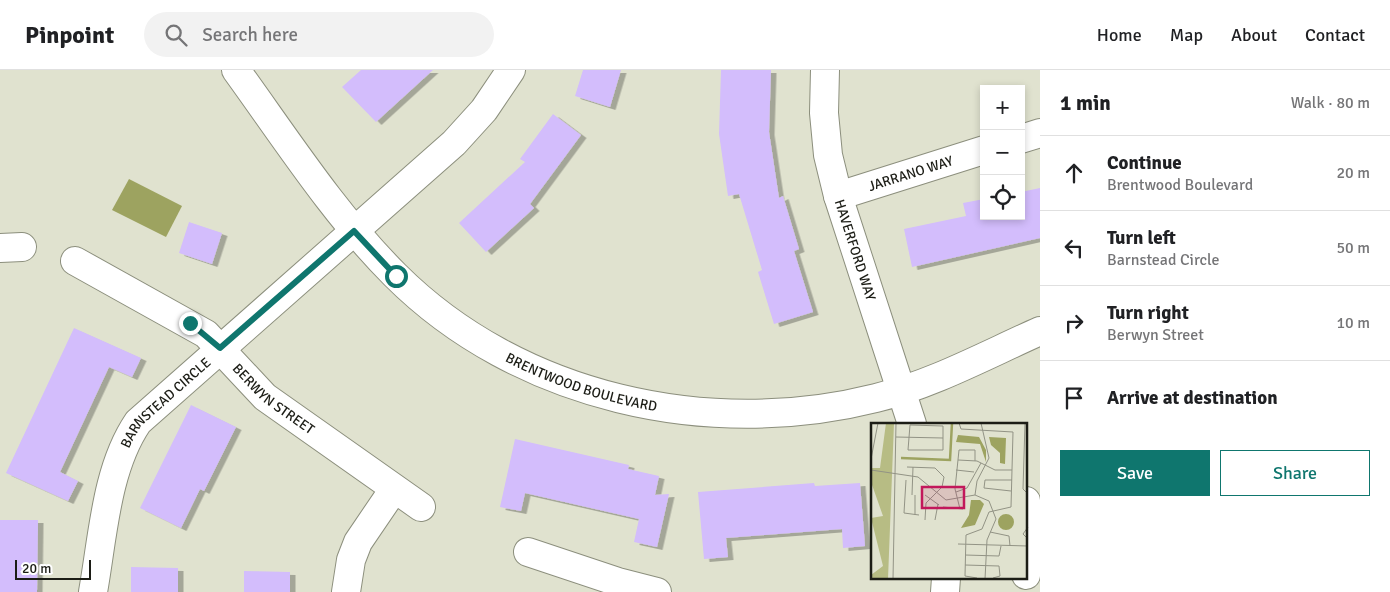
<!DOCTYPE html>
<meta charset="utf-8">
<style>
:root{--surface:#fff;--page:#f2f2f2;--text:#202124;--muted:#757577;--line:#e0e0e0;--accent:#0f766e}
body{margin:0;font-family:Signika,sans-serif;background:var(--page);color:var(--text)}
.controls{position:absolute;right:15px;top:15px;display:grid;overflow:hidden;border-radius:0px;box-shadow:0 2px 8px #0003}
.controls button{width:45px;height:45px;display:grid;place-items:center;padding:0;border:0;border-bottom:1px solid var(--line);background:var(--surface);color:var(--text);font:25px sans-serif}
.scale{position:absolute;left:15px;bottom:12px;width:76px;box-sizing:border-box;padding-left:5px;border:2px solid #1c1d16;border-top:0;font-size:14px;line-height:18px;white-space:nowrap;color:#1c1d16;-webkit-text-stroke:4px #fff;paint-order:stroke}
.stop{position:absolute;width:15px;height:15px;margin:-11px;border:4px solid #0f766e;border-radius:50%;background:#fff}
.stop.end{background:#0f766e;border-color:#fff;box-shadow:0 1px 5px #0008}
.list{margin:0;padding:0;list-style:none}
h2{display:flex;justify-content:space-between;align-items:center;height:65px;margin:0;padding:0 20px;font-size:21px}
h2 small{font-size:16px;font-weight:400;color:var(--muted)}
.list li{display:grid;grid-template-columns:32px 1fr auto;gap:15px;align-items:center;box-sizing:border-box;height:75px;padding:0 20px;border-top:1px solid var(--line)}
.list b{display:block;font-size:19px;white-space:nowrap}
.list p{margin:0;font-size:16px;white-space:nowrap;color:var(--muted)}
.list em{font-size:16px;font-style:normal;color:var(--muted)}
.actions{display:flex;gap:10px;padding:15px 20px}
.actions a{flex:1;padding:11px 0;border:1px solid var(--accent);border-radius:0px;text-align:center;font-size:18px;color:var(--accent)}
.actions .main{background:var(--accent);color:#fff}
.icon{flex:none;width:28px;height:28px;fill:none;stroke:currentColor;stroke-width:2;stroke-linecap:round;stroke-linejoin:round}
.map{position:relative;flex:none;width:1040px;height:522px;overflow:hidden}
header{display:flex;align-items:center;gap:30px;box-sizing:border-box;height:70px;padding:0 25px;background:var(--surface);border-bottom:1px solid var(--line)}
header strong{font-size:24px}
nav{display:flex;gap:28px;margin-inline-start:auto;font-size:18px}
.search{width:350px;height:45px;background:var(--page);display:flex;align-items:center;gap:12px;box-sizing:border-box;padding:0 18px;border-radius:28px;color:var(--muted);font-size:19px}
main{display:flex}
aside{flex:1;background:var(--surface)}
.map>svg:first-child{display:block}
</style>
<header>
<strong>Pinpoint</strong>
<div class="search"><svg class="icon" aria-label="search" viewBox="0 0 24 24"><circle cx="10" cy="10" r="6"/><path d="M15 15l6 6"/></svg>Search here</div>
<nav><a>Home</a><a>Map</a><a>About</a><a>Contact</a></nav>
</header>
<main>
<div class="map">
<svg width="1040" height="522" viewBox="0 0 1040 522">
<defs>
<filter id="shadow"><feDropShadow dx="5.5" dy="3" stdDeviation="0" flood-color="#0004"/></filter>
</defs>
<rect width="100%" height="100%" fill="#e0e2cf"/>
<!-- water -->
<path fill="#9da360" d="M129,109l53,27 -16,31 -54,-27z"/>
<!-- building -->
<g fill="#d3bdfc" filter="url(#shadow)">
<path d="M361,0h72l-57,52 -34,-35z"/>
<path d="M583,0h38l-11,37 -35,-11z"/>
<path d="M721,0h50l-2,62 10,66 4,-2 16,53 -5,2 19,61 -39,12 -16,-52 4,-2 -23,-76 -11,2 -9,-62z"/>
<path d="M553,44l28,21 -51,69 4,4 -48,44 -27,-29 66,-61 -5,-3z"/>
<path d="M1040,118v50l-128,29 -8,-38 62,-13 -3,-13 21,-4v17h37v-24z"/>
<path d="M189,152l33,11 -10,31 -33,-11z"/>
<path d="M74,258l67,30 -9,19 -23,-10 -49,105 18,9 -10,20 -62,-28z"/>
<path d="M191,335l45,22 -32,64 -4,-2 -19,39 -41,-20z"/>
<path d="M515,369l114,26 -1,4 31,7 -4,19 14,-1 -12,53 -23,-5 5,-23 -114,-26 -4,18 -21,-4z"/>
<path d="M814,413l1,3 45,-3 5,63 -22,2 -1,-19 -116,9 2,19 -24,2 -6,-67z"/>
<path d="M0,450h38l-1,72h-37z"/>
<path d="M131,497l47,1v24h-47z"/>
<path d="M244,501l46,1v20h-46z"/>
</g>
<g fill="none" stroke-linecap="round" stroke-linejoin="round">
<defs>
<g id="minor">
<path id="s1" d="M236,0c50,69 98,144 159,205 123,123 314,165 481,123 57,-14 110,-43 164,-67"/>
<path id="s2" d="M825,0l-1,43 4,42 10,41 74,228"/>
<path d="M1021,69l19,-6"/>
<path id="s3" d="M838,126l146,-46"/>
<path d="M0,178l22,-1"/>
<path id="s4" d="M75,191l131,73 59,63 156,110"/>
<path d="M1026,431l4,49 -4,25"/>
<path d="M528,482l90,30 39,10"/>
<path id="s5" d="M93,522c10,-56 13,-123 45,-170l316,-279 30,-33 27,-40"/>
<path d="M346,522l5,-32 7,-18 36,-53"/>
<path d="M945,522l1,-14"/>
</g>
</defs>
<!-- minor casing -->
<use href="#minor" stroke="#8c8f7d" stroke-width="30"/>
<!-- minor -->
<use href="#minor" stroke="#fff" stroke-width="28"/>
</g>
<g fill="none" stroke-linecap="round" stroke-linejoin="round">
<!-- route -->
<path stroke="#0f766e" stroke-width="6" d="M190,253l30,25 134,-117 42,45"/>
</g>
<g text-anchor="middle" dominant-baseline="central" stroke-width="4" stroke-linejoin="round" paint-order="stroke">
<!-- street labels -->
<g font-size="14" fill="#1c1d16" stroke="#fff">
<text stroke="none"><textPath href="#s3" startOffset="76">JARRANO WAY</textPath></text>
<text stroke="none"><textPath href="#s2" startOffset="184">HAVERFORD WAY</textPath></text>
<text stroke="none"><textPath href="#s1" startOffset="478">BRENTWOOD BOULEVARD</textPath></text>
<text stroke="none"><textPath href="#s4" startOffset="244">BERWYN STREET</textPath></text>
<text stroke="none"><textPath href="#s5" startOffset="210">BARNSTEAD CIRCLE</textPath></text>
</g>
</g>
<!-- overview -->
<g transform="translate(871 353)">
<rect width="156" height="156" fill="#e0e2cf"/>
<path d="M15,0h8l-6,156h-17v-4l12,-9 -12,-48 12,-2 -12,-34v-14h9z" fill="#b7bc84"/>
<path d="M87,12l21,2 7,13v12l-6,-18 -24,-2zM118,14l17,1 -1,26 -5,-1v-10l-9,-8zM100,77h9l4,4 -9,21 -14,3 8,-13zM127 99a8 8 0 1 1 16 0a8 8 0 1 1-16 0Z" fill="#9da360"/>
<path fill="none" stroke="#9da360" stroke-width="2.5" d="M30,35l49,2 2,-37"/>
<path fill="none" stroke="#929385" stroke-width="1" d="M88,0l2,6 52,3 -2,75 -22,5 -7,17 -16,6 -1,41 12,2M154,0l-2,66 5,5M39,2l33,1v24h-35zM25,14l47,1M0,36l7,-36M87,37l19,1 18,9h17M36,44l28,1 9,9 -2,10 -16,16 -1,17M0,47l47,7 28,23 29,-5 14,6 7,18 -9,21 -2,39M85,47l18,2M35,57l-2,33 15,2M140,68l-27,-3 1,-8h27M85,69l11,-4 14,-25M41,72l1,-28M54,72l14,10M104,72l2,-14 12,-23 -8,-35M72,84l20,2M89,86l-5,-20 4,-39h16v11M44,92v-20M64,97l3,-16M157,104l-5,7 5,5M119,109l19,4 1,10M87,121l70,2M94,132l34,1 2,-10M94,142l34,1 1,10 -7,2M22,156l3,-156"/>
<path fill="#c2185b" fill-opacity="0.15" stroke="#c2185b" stroke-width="2.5" d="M51,64h42v21h-42z"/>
<rect width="156" height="156" fill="none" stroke="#1c1d16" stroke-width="2.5"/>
</g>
</svg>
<div class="controls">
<button>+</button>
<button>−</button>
<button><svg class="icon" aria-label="locate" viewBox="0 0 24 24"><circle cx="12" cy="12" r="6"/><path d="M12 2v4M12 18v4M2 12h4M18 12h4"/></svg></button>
</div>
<div class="scale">20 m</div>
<div class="stop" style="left:396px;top:206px"></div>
<div class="stop end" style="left:190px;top:253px"></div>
</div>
<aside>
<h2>1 min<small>Walk · 80 m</small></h2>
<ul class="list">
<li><svg class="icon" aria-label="ahead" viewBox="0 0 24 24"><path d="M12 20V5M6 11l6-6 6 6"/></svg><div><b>Continue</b><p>Brentwood Boulevard</p></div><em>20 m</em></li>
<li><svg class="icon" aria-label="left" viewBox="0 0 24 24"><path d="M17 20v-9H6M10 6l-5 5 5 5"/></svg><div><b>Turn left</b><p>Barnstead Circle</p></div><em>50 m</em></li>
<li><svg class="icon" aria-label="right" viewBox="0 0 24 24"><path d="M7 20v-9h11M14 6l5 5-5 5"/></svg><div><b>Turn right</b><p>Berwyn Street</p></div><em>10 m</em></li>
<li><svg class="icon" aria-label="arrive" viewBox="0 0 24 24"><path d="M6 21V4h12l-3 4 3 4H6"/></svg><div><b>Arrive at destination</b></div></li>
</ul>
<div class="actions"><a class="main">Save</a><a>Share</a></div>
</aside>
</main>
